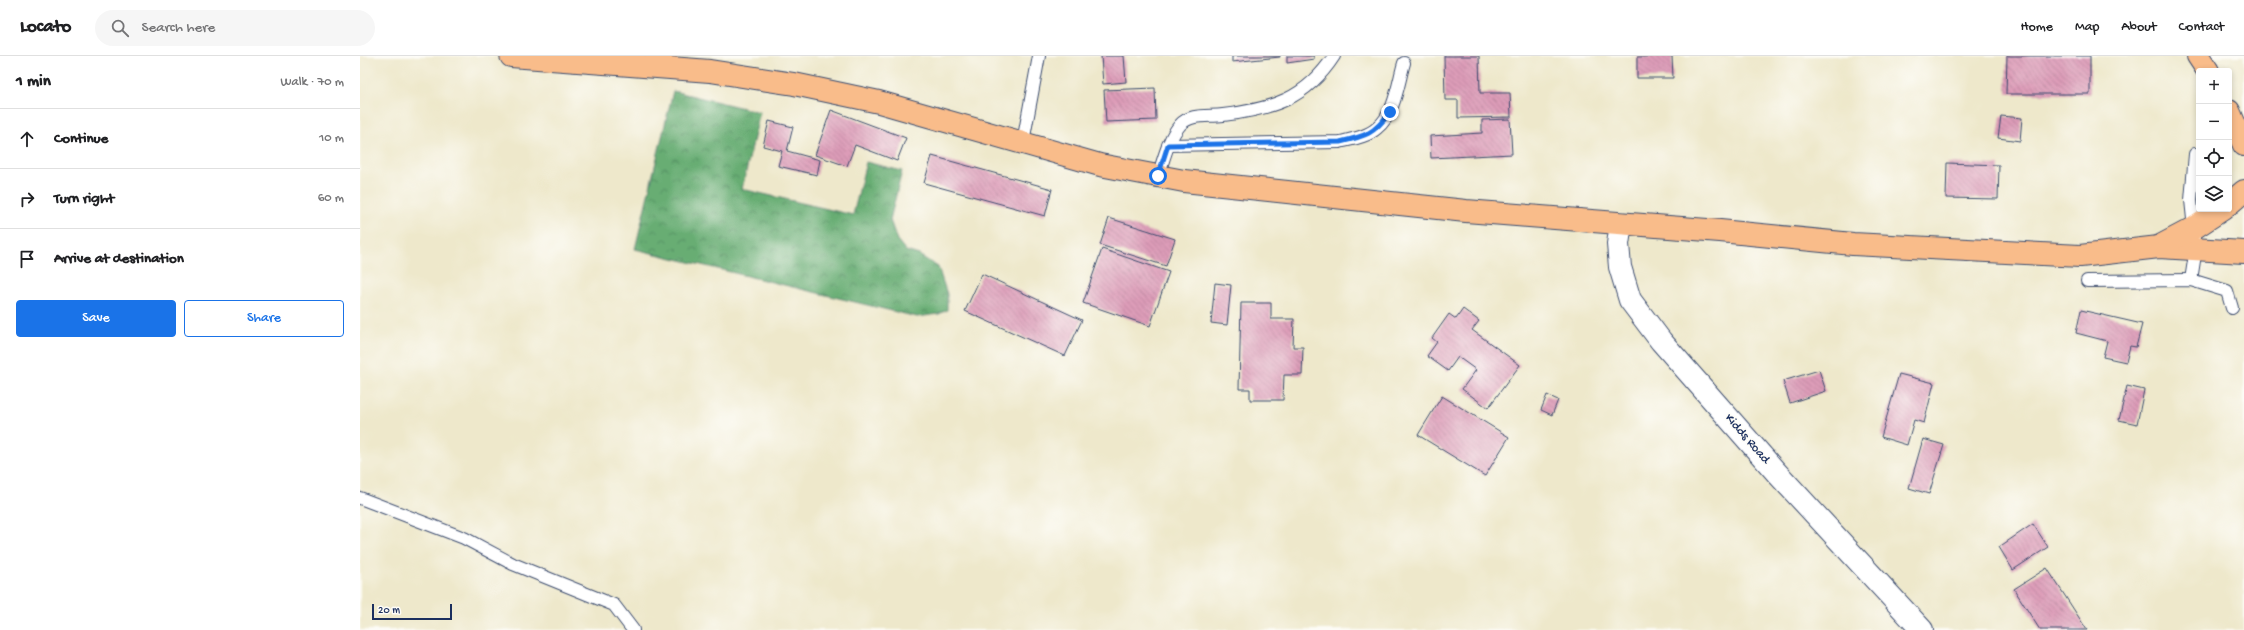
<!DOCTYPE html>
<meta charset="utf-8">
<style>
:root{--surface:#fff;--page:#f6f6f6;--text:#202124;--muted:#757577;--line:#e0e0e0;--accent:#1a73e8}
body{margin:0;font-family:"Gochi Hand",sans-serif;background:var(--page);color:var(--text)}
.controls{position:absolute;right:12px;top:12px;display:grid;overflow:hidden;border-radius:4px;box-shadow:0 2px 6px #0003}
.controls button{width:36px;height:36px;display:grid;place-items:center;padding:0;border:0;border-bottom:1px solid var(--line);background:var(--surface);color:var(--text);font:20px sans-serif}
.scale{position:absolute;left:12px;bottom:10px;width:80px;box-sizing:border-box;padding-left:4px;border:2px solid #1b2f5e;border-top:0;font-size:11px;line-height:14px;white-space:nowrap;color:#1b2f5e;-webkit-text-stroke:3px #fdfcf7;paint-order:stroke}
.stop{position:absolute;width:12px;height:12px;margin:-9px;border:3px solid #1a73e8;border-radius:50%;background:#fff}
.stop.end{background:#1a73e8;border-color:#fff;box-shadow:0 1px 4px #0008}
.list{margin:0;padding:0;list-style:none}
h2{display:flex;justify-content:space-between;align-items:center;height:52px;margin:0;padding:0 16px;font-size:17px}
h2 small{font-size:13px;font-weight:400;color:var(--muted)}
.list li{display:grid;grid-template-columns:26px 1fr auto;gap:12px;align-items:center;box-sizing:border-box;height:60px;padding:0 16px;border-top:1px solid var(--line)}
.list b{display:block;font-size:15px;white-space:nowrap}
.list em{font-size:13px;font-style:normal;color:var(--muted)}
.actions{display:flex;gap:8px;padding:12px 16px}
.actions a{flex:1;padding:9px 0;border:1px solid var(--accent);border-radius:4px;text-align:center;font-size:14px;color:var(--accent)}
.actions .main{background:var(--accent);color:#fff}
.icon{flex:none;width:22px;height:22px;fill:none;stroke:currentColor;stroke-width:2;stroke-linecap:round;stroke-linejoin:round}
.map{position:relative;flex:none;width:1884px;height:574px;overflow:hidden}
header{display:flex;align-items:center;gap:24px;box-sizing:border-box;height:56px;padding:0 20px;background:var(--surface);border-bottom:1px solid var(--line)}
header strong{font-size:19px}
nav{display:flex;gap:22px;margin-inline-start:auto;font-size:14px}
.search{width:280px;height:36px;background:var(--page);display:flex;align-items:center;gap:10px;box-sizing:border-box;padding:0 14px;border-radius:22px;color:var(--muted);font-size:15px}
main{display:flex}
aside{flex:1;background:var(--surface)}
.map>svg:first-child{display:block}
</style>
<header>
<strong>Locato</strong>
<div class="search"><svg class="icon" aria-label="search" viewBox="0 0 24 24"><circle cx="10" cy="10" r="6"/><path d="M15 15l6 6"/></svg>Search here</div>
<nav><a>Home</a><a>Map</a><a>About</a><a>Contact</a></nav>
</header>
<main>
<aside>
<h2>1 min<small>Walk · 70 m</small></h2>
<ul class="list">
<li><svg class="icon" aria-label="ahead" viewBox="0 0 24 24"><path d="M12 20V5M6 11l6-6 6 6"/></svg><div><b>Continue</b></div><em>10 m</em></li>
<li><svg class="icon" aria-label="right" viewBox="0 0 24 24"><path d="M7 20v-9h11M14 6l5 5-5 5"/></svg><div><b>Turn right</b></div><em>60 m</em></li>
<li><svg class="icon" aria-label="arrive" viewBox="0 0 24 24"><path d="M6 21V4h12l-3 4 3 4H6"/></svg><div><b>Arrive at destination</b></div></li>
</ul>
<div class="actions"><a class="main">Save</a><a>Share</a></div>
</aside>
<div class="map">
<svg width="1884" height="574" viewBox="0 0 1884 574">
<defs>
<pattern id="forest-crowns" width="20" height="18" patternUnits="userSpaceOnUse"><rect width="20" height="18" fill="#67ad73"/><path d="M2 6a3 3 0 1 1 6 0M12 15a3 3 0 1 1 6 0" fill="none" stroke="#548d62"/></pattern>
<pattern id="building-back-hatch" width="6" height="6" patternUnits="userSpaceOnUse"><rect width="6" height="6" fill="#dd9cb8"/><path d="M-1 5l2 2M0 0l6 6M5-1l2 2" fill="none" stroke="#b28099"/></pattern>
</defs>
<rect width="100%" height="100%" fill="#fdfcf7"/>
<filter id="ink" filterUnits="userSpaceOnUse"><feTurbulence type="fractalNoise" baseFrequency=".025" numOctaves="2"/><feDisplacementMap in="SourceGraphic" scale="8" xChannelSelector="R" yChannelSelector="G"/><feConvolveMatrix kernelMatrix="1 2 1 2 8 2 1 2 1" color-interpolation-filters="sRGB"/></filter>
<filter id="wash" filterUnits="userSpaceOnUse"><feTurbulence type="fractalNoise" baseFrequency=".012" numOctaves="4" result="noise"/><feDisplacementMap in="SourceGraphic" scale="16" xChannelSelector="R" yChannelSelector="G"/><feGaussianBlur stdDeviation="0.9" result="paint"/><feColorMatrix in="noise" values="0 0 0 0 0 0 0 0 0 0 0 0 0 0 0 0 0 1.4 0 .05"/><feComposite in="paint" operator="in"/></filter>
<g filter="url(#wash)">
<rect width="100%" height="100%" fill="#eee8cb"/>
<!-- forest -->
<path fill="url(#forest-crowns)" stroke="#416e68" d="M313,35l87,21 -18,77 111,26 13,-53 36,9 -12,49 7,20 9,11 13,4 19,12 9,27v16l-8,4 -22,3 -282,-68z"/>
<g id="blocks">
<!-- building -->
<g fill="url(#building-back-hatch)">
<path d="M741,0h23l2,26 -23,2z"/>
<path d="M872,0h48v1l-48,5z"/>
<path d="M927,0h27v3l-27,4z"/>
<path d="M1084,0h35l1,37h30l1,24 -53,1v-18h-13z"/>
<path d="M1312,0l1,22h-36v-21z"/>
<path d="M1647,0h83v38h-84z"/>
<path d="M795,32l1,32 -50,2 -2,-32z"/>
<path d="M471,54l75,28 -9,23 -42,-16 -8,21 -32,-11z"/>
<path d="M1641,60l21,2 -2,23 -22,-3z"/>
<path d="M1150,63l2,35 -81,4 -1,-22 52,-3v-13z"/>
<path d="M409,65l24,6 -6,24 33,9 -3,15 -39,-9 4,-15 -19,-5z"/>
<path d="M572,100l120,33 -7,27 -121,-33z"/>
<path d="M1587,107l52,2 -1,34 -52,-1z"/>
<path d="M749,162l66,21 -9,27 -66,-21z"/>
<path d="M742,193l67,23 -19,54 -67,-23z"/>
<path d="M622,218l100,46 -17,36 -100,-45z"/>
<path d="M855,227l16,2 -4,40 -16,-2z"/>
<path d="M881,247h30v16h23l-1,28h10l-1,28h-18l-1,25h-33v-11h-11z"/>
<path d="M1103,253l16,12 -7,9 48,35 -32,43 -26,-19 14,-19 -18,-13 -10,14 -21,-15 10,-14 -5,-4 17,-24 7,5z"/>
<path d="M1721,254l61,14 -6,23 -6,-1 -4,16 -23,-5 4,-16 -31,-8z"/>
<path d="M1459,314l7,21 -36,12 -7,-22z"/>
<path d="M1539,318l35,9 -10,40 -10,-3 -7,25 -26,-8z"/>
<path d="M1767,330l17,4 -7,34 -18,-4z"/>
<path d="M1187,339l11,5 -6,15 -11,-5z"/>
<path d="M1082,340l67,41 -24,39 -67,-41z"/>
<path d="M1563,383l21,6 -15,49 -20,-6z"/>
<path d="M1673,468l15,23 -35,23 -14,-23z"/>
<path d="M1687,512l40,62h-47l-26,-41z"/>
</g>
</g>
</g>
<g filter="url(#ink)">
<use href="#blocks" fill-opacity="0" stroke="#3b4b6e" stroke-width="1"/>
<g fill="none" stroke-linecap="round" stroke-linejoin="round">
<defs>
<g id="service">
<path d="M663,86l16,-86"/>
<path d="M808,89l172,-3c12,-3 27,-5 37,-14 18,-14 21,-45 27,-65"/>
<path d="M798,120c6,-17 10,-37 22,-51 11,-12 28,-8 43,-10 49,-6 83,-16 111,-59"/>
<path d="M1831,224l5,-32 -5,-48 4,-46"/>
<path d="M1727,225l104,-1 36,11 5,17"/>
<path d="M0,442l104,40 49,26 101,41 19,25"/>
</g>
<path id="tertiary" d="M1261,168l-3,20 2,23 10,33 31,41 115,131 146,158"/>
<g id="trunk">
<path d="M151,0l199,15 84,13 85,18 221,63 84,16 282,30 254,20 133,13 227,12 79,-9 85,5"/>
<path d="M1838,0l10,15"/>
<path d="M1869,55l15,34"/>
<path d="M1869,148l15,-13"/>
<path d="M1800,190l34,-18 29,-19"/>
</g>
</defs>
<!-- service casing -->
<use href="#service" stroke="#3b4b6e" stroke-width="14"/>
<!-- tertiary casing -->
<use href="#tertiary" stroke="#3b4b6e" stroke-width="24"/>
<!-- trunk casing -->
<use href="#trunk" stroke="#3b4b6e" stroke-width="24"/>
<!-- service -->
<use href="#service" stroke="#fff" stroke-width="12"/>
<!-- tertiary -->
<use href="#tertiary" stroke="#fff" stroke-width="22"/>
<!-- trunk -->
<use href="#trunk" stroke="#f9bc8a" stroke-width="22"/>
</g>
</g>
<g fill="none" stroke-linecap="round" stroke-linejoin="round" filter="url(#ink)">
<!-- route -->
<path stroke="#1a73e8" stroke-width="5" d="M798,120l10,-31 172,-3c26,-6 34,-8 50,-30"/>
</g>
<g text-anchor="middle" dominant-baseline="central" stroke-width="3" stroke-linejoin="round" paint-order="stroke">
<!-- street labels -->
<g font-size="13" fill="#1b2f5e" stroke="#fdfcf7">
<text transform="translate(1387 383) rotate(49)">Kidds Road</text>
</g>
</g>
</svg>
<div class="controls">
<button>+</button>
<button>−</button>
<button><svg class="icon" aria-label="locate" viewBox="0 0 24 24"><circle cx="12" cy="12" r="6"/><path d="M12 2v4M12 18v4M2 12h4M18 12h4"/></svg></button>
<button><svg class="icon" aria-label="layers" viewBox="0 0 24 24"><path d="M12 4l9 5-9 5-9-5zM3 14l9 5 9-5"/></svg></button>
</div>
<div class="scale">20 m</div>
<div class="stop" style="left:798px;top:120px"></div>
<div class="stop end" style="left:1030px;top:56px"></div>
</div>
</main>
